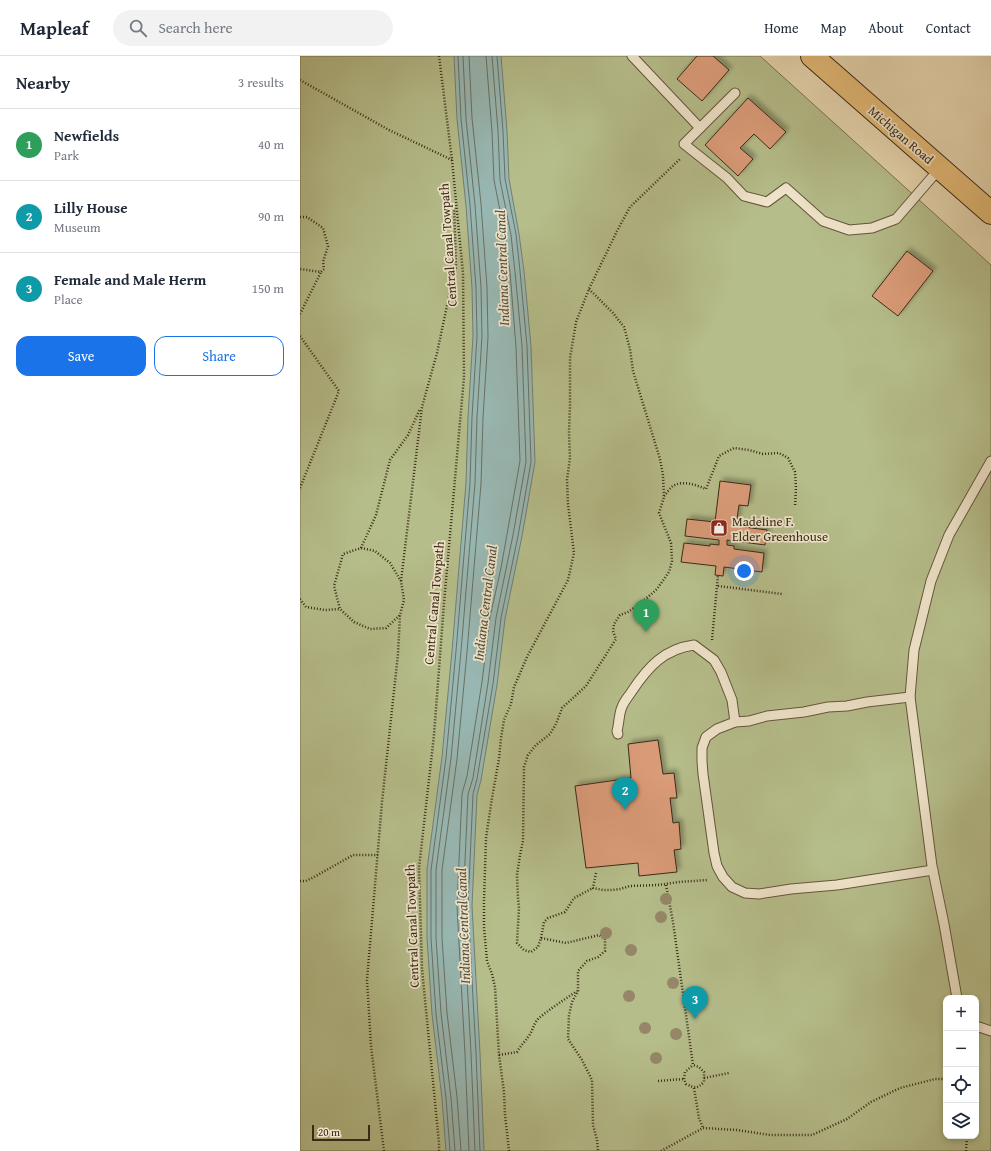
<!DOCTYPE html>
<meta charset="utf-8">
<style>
:root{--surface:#fff;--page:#f2f2f3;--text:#1f2937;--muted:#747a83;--line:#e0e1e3;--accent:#1a73e8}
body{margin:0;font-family:"Gentium Book Plus",serif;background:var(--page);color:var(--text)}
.controls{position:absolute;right:12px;bottom:12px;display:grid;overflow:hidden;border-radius:8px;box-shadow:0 2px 6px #0003}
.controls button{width:36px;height:36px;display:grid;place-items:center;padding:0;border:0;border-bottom:1px solid var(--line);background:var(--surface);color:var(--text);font:20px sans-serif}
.scale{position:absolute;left:12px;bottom:10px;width:58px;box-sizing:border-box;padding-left:4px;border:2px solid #3a2a17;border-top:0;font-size:11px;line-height:14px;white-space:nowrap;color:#3a2a17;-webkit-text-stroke:3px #efe4ca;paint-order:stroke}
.you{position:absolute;left:444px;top:515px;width:14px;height:14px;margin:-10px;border:3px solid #fff;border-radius:50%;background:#1a73e8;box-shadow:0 0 0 6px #1a73e833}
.badge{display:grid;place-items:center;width:26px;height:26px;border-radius:50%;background:var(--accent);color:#fff;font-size:13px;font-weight:700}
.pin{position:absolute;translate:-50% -33px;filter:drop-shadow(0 1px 2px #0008)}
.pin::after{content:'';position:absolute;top:21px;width:14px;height:12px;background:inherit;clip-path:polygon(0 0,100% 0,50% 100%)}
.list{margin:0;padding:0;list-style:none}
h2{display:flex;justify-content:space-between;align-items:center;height:52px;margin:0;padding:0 16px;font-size:17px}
h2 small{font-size:13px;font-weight:400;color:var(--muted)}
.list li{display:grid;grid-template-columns:26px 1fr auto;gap:12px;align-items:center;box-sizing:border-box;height:72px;padding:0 16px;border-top:1px solid var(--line)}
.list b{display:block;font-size:15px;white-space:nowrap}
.list p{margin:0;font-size:13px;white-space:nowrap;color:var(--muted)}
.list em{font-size:13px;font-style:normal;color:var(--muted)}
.actions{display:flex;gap:8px;padding:12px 16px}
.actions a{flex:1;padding:9px 0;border:1px solid var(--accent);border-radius:12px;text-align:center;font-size:14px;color:var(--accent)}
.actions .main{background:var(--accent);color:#fff}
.icon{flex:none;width:22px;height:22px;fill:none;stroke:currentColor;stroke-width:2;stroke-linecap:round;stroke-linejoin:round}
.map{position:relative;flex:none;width:691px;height:1095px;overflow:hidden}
header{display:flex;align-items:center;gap:24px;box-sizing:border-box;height:56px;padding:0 20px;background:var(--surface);border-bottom:1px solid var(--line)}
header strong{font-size:19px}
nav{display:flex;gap:22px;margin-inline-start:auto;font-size:14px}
.search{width:280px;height:36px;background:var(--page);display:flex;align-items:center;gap:10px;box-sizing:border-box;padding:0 14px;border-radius:22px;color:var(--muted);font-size:15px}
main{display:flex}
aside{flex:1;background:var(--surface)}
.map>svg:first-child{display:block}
</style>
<header>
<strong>Mapleaf</strong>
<div class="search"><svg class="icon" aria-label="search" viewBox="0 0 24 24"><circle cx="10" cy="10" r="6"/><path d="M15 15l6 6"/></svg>Search here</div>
<nav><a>Home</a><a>Map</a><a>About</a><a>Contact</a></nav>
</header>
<main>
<aside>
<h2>Nearby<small>3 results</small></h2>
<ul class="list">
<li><span class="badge" style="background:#2e9e5b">1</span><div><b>Newfields</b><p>Park</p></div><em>40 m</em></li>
<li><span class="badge" style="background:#0f9aa8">2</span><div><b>Lilly House</b><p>Museum</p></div><em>90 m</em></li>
<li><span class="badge" style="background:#0f9aa8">3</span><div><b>Female and Male Herm</b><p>Place</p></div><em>150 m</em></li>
</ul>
<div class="actions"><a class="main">Save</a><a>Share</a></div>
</aside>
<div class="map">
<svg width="691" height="1095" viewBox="0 0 691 1095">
<defs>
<filter id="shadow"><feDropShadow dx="3.5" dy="-3.5" stdDeviation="2" flood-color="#0004"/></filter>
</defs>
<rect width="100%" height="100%" fill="#e6d5ae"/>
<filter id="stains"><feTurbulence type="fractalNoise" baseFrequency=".005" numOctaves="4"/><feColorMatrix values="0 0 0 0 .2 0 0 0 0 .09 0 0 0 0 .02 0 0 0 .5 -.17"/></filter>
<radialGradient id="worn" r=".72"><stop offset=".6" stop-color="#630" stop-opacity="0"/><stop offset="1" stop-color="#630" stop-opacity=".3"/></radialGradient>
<!-- green -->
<path fill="#b5bd8a" stroke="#787450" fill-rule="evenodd" d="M0,0h460l231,209v886h-691zM646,942h30v138h-30z"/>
<!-- water -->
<path fill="#98b7b2" stroke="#727f74" d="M154,0h47l6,75 2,48 10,55 5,37 7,75 4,116 -13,74 -17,83 -8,66 -16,95 -4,15 -5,111 8,147 4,98h-38l-4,-52 -10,-85 -5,-76v-69l15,-112 10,-106 14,-168 2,-66 5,-81 -1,-48 -6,-82 -9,-87z"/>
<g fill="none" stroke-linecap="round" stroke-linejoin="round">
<!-- shore -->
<g stroke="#697064" stroke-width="1">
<path d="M150,1095l-4,-53 -10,-84 -5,-76v-68l15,-112 10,-107 14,-168 2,-66 5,-81 -1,-48 -6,-83 -9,-86 -3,-63"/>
<path d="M155,1095l-4,-53 -10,-85 -5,-75v-68l15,-112 10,-107 14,-168 2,-66 5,-81 -1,-49 -6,-82 -9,-86 -3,-63"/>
<path d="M161,1095l-4,-54 -10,-84 -5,-75v-68l15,-111 10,-107 14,-168 2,-66 5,-81 -1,-50 -6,-83 -9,-86 -3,-62"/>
<path d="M169,1095l-4,-97 -8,-148 5,-112 5,-18 15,-94 8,-65 11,-49 19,-107 -4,-114 -6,-75 -5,-36 -11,-56 -2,-48 -6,-76"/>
<path d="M175,1095l-4,-98 -8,-147 5,-112 5,-16 15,-95 8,-65 17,-83 13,-73 -4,-116 -7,-74 -4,-37 -11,-55 -2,-49 -6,-75"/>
<path d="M180,1095l-4,-98 -8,-147 5,-112 4,-15 16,-95 8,-66 17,-82 13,-74 -4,-116 -7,-75 -4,-37 -11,-55 -2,-48 -6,-75"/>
</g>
</g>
<!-- building -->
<g fill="#db9c79" stroke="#3a2a17" filter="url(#shadow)">
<path d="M397,0h16l16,14 -27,31 -25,-22z"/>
<path d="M448,42l38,34 -16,17 -16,-15 -14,14 13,11 -15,17 -33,-31z"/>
<path d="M607,195l26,20 -35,45 -26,-20z"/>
<path d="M420,425l31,4 -3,21 -9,-1 -3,21 31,4 -2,15 -38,-5v5l7,1v3l30,4 -2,19 -38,-5 -1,9 -8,-1 1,-9 -35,-4 3,-19 26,3v-2l9,1v-5l-34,-4 2,-17 28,3z"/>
<path d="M358,684l5,34 11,-1 3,25h-7l3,25 6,-1 2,27 -7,1 3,22 -38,4 -1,-13 -52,5 -11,-82 56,-8 -3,-34z"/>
</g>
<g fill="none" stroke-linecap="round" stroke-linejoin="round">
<defs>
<g id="lane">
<path d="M332,0l68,72"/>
<path d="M435,37l-51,51 43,34 17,18 23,6 19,-14 37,33 26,9 23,-2 24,-9 44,-51"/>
<path d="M610,641l-43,5 -20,4 -19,1 -24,5 -37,4 -18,5 -14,1 -18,7 -11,8 -4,11v13l1,13 11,79 3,13 6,11 9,10 13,6 14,1 32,-5 46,-4 96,-15"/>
<path d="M318,678l-1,-3c2,-7 2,-18 5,-24 2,-6 7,-11 10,-16 16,-24 32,-42 62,-46l20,15 7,12 11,28 3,22"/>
<path d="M657,942l-13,-74 -12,-58 -22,-169 4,-47 17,-69 18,-46 42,-74"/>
<path d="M676,970l15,5"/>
</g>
<path id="primary" d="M512,0l179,157"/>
</defs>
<!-- lane casing -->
<use href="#lane" stroke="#65553d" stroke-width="11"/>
<!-- primary casing -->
<use href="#primary" stroke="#3a2a17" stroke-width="24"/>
<!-- path -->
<g stroke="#3a2a17" stroke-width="2.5" stroke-dasharray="1 2" stroke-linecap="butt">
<path d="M139,0l13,104 11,113 1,104 -20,226 -10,132 -15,133 3,101 17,174v8"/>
<path d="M0,24l89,50 63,30"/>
<path d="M0,161h7l16,11 5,18 -5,16 1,7 -3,3 -21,-3"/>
<path d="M289,233l24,24 11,14 6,22 3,22 27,88 3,16 1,22 -5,16 12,30 1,18 -3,11 -12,17 -16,14 -13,9 -8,3 -6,9 -1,7 3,8 -30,47 -24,22 -6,16 -6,10 -14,11 -8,10 -4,12 -1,74 -3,14 -3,20 1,23 1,10 -2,35 7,7 7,2 7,-5 3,-9 25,5 33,-8 6,4v12l-7,6 -11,4 -9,10v20l-6,11 -3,13 -1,24 14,21 10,20 1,45 4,15 1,11"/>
<path d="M0,258l21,-42"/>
<path d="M0,280l39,55 -39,97"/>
<path d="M364,440c3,-3 6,-8 9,-10 10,-6 23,-1 33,3l13,-33 15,-8 15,2 14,4 16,-1 9,5 7,14 1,16 -1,18"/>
<path d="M61,492l14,3 15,12 11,18 3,19 -4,15 -14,13 -16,1 -16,-7 -14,-13 -6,-23 9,-32z"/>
<path d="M61,492l15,-33 14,-55 18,-25 12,-26"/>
<path d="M101,525l21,-174 15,-54 11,-52 8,-34 -2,-62"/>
<path d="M418,530l64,8"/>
<path d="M0,543l6,8 19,3 15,-1"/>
<path d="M412,584l6,-65"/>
<path d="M296,817l-3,15 10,2h9l8,-1 10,-3 28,-1 21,-3 29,-2"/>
<path d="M0,825h6l10,-5 37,-21h25"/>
<path d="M366,829l7,37 20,143 6,2 5,5v10c-7,7 -9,6 -18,2l-2,-5 1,-7 8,-7"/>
<path d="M241,882l3,-16 4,-4 17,-6 9,-14 19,-10"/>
<path d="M199,999l18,-3c3,-6 8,-10 11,-15 5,-6 5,-13 11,-19 12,-10 25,-18 38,-27"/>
<path d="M404,1022l25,-5"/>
<path d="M358,1025l26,-2"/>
<path d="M394,1032l5,30 4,10"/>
<path d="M84,1095l-13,-105 -4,-66 15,-178 16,-148 2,-39"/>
<path d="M209,1095l-4,-36 -1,-23 -5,-37 -4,-68 -3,-13 -5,-13 -3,-34v-26l2,-63 6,-40 7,-39 2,-21 3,-18 7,-16 3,-17 13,-30 41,-77 6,-27 -6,-49 -1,-24 3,-22 -1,-25 1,-28v-47l6,-36 13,-33 28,-58 13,-24 50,-48"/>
<path d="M361,1095l42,-23 34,2 33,5h42l35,-16 24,-17 29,-14 35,-9h11"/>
<path d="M666,1095l1,-15"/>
</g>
<!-- lane -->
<use href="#lane" stroke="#efe4ca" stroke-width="9"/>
<!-- primary -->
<use href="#primary" stroke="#e3ba77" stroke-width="22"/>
</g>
<!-- trees -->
<g fill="#958768">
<circle cx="366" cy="843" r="6"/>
<circle cx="361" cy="861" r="6"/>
<circle cx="306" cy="877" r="6"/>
<circle cx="331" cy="894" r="6"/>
<circle cx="373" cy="927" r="6"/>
<circle cx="329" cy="940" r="6"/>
<circle cx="345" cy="972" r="6"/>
<circle cx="376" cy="978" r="6"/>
<circle cx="356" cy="1002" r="6"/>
</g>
<!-- icons -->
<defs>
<symbol id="shop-square" viewBox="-11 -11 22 22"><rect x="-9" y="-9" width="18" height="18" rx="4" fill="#8f2418" stroke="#efe4ca"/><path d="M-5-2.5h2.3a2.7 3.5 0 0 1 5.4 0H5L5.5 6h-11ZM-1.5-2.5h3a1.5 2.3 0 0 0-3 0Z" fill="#fff"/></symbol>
</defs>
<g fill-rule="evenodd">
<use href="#shop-square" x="409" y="462" width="20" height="20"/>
</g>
<g text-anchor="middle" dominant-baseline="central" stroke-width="3.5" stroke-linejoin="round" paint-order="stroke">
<!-- street labels -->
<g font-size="13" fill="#3a2a17" stroke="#efe4ca">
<text transform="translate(601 79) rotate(41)">Michigan Road</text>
<text transform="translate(148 189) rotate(-94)">Central Canal Towpath</text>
<text transform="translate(134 547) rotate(-85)">Central Canal Towpath</text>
<text transform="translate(112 870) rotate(-92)">Central Canal Towpath</text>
</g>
<!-- poi labels -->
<g font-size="13" fill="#3a2a17" stroke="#efe4ca" text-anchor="start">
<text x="432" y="465">Madeline F.<tspan x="432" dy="15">Elder Greenhouse</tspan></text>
</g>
<!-- water labels -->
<g font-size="14" font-style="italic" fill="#524d3e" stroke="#efe4ca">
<text transform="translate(202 212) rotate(-92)">Indiana Central Canal</text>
<text transform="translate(185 547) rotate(-83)">Indiana Central Canal</text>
<text transform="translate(163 870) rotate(-92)">Indiana Central Canal</text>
</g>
</g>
<rect width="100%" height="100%" filter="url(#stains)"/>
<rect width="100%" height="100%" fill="url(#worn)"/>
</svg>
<div class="controls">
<button>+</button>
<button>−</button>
<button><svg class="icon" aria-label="locate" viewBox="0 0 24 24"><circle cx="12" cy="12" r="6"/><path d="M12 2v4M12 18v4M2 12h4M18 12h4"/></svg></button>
<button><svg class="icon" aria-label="layers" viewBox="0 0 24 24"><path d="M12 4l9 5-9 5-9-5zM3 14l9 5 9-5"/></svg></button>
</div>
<div class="scale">20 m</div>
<div class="you"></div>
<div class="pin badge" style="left:346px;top:576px;background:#2e9e5b">1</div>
<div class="pin badge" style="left:325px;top:754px;background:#0f9aa8">2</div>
<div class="pin badge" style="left:395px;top:963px;background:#0f9aa8">3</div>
</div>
</main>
